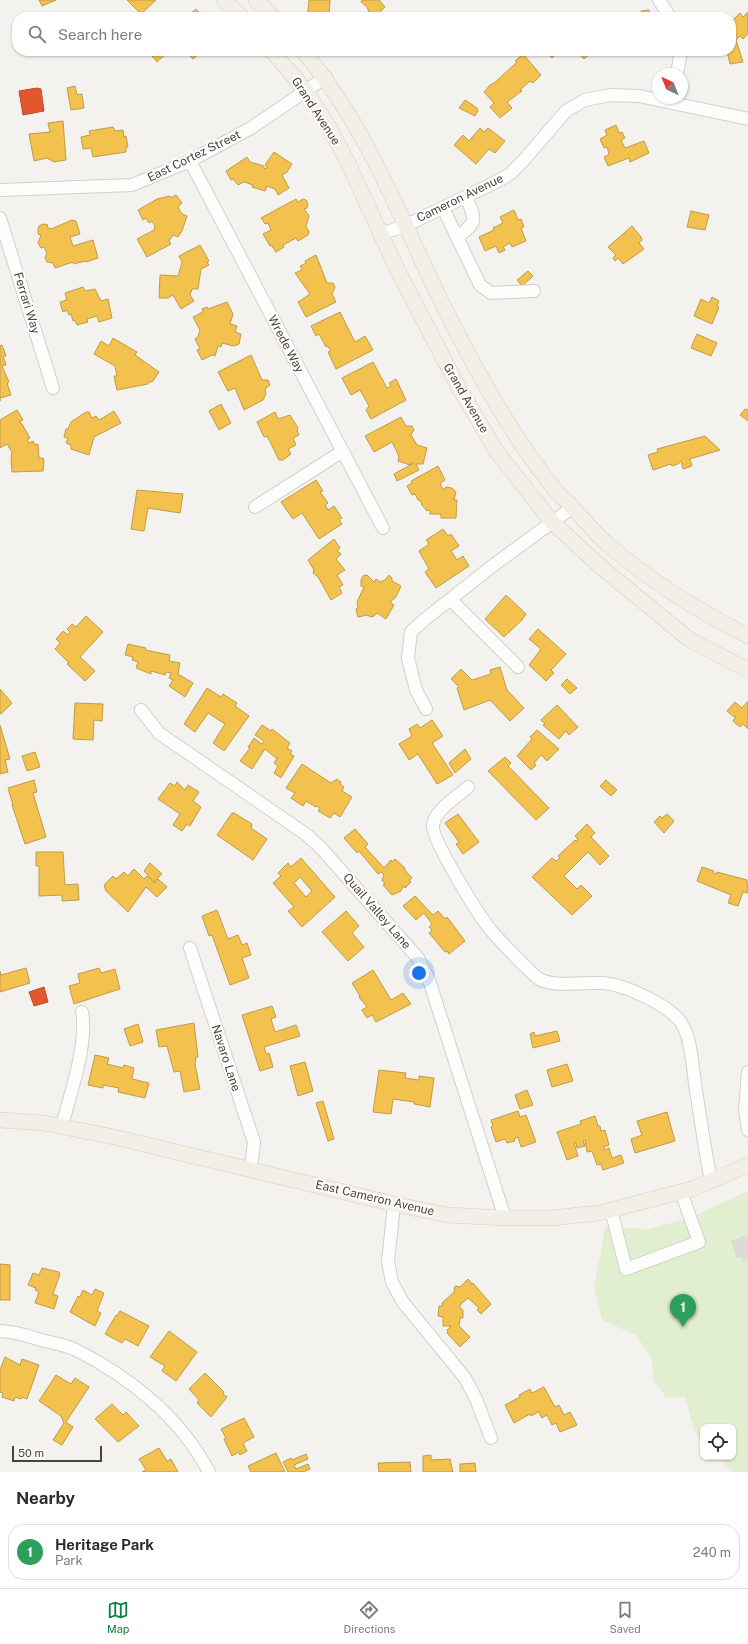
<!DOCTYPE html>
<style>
:root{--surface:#fff;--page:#f2f2f3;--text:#2b2b33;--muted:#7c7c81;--line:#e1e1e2;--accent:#0b8043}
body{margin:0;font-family:"Public Sans",sans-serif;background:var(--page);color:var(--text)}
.controls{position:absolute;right:12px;bottom:12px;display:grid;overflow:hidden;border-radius:8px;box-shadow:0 1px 3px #0004}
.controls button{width:36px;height:36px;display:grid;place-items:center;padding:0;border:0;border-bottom:1px solid var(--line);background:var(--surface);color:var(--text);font:20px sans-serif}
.compass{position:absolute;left:652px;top:68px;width:36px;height:36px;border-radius:50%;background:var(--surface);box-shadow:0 1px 3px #0004;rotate:317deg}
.scale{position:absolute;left:12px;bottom:10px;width:90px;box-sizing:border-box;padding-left:4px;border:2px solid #4b4439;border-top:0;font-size:11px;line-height:14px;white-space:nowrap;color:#4b4439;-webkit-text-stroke:3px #fff;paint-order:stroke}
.you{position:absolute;left:419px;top:973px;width:14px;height:14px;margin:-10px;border:3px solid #fff;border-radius:50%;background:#1a73e8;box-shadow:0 0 0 6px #1a73e833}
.badge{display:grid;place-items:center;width:26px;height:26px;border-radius:50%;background:var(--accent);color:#fff;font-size:13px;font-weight:700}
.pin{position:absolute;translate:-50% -33px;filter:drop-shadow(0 1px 2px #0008)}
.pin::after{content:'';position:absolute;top:21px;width:14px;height:12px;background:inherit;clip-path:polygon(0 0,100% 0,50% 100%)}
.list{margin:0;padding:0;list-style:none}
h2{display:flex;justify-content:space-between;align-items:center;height:52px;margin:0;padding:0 16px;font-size:17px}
h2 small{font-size:13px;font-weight:400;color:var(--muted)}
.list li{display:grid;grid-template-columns:26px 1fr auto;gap:12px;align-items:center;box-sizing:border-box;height:56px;margin:0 8px 8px;padding:0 8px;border:1px solid var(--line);border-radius:16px}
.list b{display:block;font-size:15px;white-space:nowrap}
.list p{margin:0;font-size:13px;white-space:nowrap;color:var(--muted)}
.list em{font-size:13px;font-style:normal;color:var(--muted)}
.icon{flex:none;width:22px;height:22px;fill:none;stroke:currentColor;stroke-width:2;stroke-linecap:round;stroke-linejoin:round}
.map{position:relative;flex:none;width:748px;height:1472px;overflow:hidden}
.search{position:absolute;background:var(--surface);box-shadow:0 1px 3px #0004;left:12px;right:12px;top:12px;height:44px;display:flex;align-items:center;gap:10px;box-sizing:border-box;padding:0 14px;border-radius:16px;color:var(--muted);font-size:15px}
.sheet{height:116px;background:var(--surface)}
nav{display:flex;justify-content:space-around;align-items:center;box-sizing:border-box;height:56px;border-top:1px solid var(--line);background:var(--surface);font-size:11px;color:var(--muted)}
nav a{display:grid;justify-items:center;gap:2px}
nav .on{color:var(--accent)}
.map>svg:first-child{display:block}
</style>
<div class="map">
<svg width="748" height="1472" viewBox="0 0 748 1472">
<rect width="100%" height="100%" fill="#f4f2ee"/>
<!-- green -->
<path fill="#e1eecf" d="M748,1191v281h-15l-14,-15h14v-30h-30v14l-8,-8 -10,-36h-19l-13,-17 -1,-21 -16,-24 -34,-15 -8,-34 6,-28 5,-31 44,2 41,-11z"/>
<!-- homes -->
<g fill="#f2c14e" stroke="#c09c48" fill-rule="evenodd">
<path d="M39,0h17l-14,6z"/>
<path d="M127,0h29l-15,14z"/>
<path d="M309,0h21l-1,16 -21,-4z"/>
<path d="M362,0h17l6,7 -10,10h-4l-4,-10 -6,-5z"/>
<path d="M196,9l8,8h-16l2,-3z"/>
<path d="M649,10l1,7h-25l17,-2 -1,-4z"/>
<path d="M748,12v22l-5,5 -3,-3 -4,4 7,22 -13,2 -3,-13h4v-29l9,-9 3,4z"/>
<path d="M148,51h21l-12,11z"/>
<path d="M185,51h17l-9,8z"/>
<path d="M545,51h14l-7,7z"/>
<path d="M577,51h16l-9,8z"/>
<path d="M523,54l18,21 -8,8 -3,-2 -10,9 2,1 -15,11 5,6 -12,10 -10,-11 4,-4 -10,-11 7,-8h2l24,-22 -2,-1z"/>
<path d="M75,86l2,9 5,-1 2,14 -13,2 -4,-22z"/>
<path d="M465,100l12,8 1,3 -3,5 -16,-8z"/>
<path d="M63,121l3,39 -12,2 -7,-4 -13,3 -5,-27 21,-2 -2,-9z"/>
<path d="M616,125l3,8 3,-1 3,6 -4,2 4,8 19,-7 5,12 -19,9 -1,-4 -21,8 -4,-9 5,-3 -2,-7 -3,1 -4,-9 7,-4 -2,-5z"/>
<path d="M113,127l2,4 8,-1 1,7 2,-1 2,11h-2v5l-33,5 -2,-9 -8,1 -2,-12 9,-2 -1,-4z"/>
<path d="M480,128l4,4 4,-4 17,13 -10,12 -6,-4 -13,15 -22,-19 9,-10 6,6z"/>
<path d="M274,152l18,12 -5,8 -5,3 7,13 -11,7 -3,-6 -8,-3 -2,5 -13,-4 1,-2 -9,-3 -6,3 -5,-6 -2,1 -5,-9 21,-14 3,5 14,4v3l3,-1v-2l-2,-1z"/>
<path d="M176,195l6,8 -4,4 4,7 5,2 -5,15 -4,6 -5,-2 -4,6 2,3 -24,13 -10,-18 17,-9 1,-4 -3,-5 -3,2 -3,-5 -3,2 -5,-10 19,-11 13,-3 1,2z"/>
<path d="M296,199l2,3 5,-3 3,1 2,4 -1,4 -3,1 5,7 -3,10 3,6 -1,3 -10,6 -2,-3 -13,7 1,2 -8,5 -5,-7 -1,1 -7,-12 8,-4 -3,-7 -3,1 -4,-6z"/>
<path d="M514,210l4,10 3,-1 3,8 -3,1 5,13 -14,6 -2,-4 -7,4 2,3 -6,3 -3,-7 -11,5 -6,-14 15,-7 -1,-2 10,-5 -3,-6z"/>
<path d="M691,211l18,4 -4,15 -18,-3z"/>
<path d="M72,220l4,1 4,13 -10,3 3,9 20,-6 5,18 -12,4 -1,-1 -11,3 -1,-2 -18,6 -2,-5 -6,-1 -2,-5 2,-4 -3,-6 -3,1 -3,-5 3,-8 -3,-1v-5l1,-3 4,-2 5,1 -1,2 4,2z"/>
<path d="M632,226l9,11 1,3 -3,3 5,6 -21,15 -5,-6 -3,3 -2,-3 3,-3 -8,-8z"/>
<path d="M200,245l9,16 -2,1 2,3 -8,4 -3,20h-6l-2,6 4,6 -13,8 -8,-14 -5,3h-9l1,-23 18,1 4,-14 -3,-6z"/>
<path d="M316,255l11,28h6l2,4 -3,7 4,8 -30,15 -8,-15 12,-8 -15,-21 7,-3 -2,-4 6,-3 -1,-2z"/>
<path d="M528,271l5,5 -11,10 -5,-6z"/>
<path d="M83,287l2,4 10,-2 6,12 7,-2 4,19 -13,4 -2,-6 -10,3 1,3 -11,3 -2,-5 -2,1 -2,-7 -2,1 -2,-5 -4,2 -3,-10 7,-2 -2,-7z"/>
<path d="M712,297l7,4 -2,5 2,1 -7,17 -18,-8 7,-17 8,4z"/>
<path d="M227,302l6,12 -3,10 7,2 -2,6 6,2 -2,10 -5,2 -12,-3 -1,4 -3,-1 -3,10 -3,-1 -10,5 -5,-10 3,-1 -5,-10 3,-2 2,-7 -7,-13 10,-5 -1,-3 5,-2 1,2z"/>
<path d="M340,312l15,30 10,-6 8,14 -37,19 -8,-17 3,-1 -3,-5 -2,1 -7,-13 -3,2 -5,-10z"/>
<path d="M697,334l20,9 -6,13 -20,-8z"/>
<path d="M113,338l24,14 -2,3 24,17 -6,9 -6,2 1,1 -31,6 -3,-14h3l-2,-10 -21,-12 7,-13 8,5z"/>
<path d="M2,345l4,11h-3l3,9 -4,1 7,16 -2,1 4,12 -11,3v3v-55z"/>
<path d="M251,355l11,25h6l2,5 -5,4 1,5 -3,6 -19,10 -9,-22 -7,3 -10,-19z"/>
<path d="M373,362l14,26 4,-2 -2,-3 7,-4 10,21 -35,19 -5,-9 3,-4 -9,-16 -9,5 -9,-17z"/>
<path d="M221,404l10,19 -12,7 -10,-19z"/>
<path d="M745,409l3,1v11l-8,-6z"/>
<path d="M17,410l6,10 -4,2 3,2 8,14 -3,2 2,3 4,-2 2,4 3,-1 1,14h4l1,3 -1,10 -31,1 -1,-13 1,-7 -5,-8 -7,4v-28z"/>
<path d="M114,411l7,12 -27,14 -5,18 -18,-6v-4l-5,-2 2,-5 -4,-1 2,-8h2l3,-7 15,-10h3l3,6 4,-2 3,4z"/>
<path d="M275,412l3,7 12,-4 8,13 -1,3 2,4 -6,3 3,7 -8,4 3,5 -8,6h-4l-12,-24 -3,1 -7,-15z"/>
<path d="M401,417l5,9h6l2,4 -3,5 6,10 10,3 -4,16h-7l3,6 -22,11 -3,-7 20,-11h-3l-1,2 -12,-4 1,-5 -7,-14 -18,10 -9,-16z"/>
<path d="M705,436l15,14 -30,9 2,7 -9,3 -2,-8 -3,3 -6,2 -1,-2 -18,6 -5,-15 10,-3 -1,-3z"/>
<path d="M438,466l7,14 -5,3 3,7 3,-3 6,1 4,4 -2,8h3l-1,18h-15v-4h-11v-3l-1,-1 -2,1 -6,-7 1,-2 -4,-2 -3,-6 -3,1 -5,-9 5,-3 -1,-2z"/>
<path d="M316,480l7,11 -3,1 8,11 -3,2 3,5 6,-4 8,12 -3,1 3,5 -23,15 -17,-26 -9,6 -12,-17z"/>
<path d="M137,490l46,4 -3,19 -32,-5 -4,23 -13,-2z"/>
<path d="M443,529l5,7 3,-2 8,12 -8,5 6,9 6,-4 6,10 -33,22 -11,-16 4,-3 -10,-18 10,-7 -3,-4z"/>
<path d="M334,539l6,9 -3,3 4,3 -5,5 9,11 -8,5 6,10 -4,2 3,6 -11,7 -13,-23 -5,-4 1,-3 -6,-10z"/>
<path d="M367,575l7,7 2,-3 4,3 5,-2 4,-5 3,3v3l9,5 -5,11 -6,5 4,3 -8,14 -9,-6 -3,3 -3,1 -4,-2 -9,2 -2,-8 2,-1 -1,-6 7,-15 -3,-1v-6l2,-4z"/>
<path d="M506,595l20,19 -4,6 -18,17 -19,-18z"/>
<path d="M86,616l17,16 -23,25 15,14 -10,10 -18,-17 2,-1 -14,-14 5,-6 -4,-4 7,-8 5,4 2,-3 -3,-3 5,-5 4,3z"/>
<path d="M538,629l28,25 -15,16 3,3 -8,8 -17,-16 12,-16 -12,-10z"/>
<path d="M128,644l18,4 -1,2 25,5 -1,6 11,2 -2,11 15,9 -8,14 -16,-11 4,-6 -4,-2 2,-5 -5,-1 -1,3 -14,-4v3l-15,-6 2,-6 -6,-2 1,-3 -8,-2z"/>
<path d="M500,667l7,23 17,18 -14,13 -20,-21 -26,10 -7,-22 2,-1 -8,-8 10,-10 11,11 19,-6 -1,-4z"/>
<path d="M567,679l10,9 -7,6 -9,-9z"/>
<path d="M207,688l14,9 2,-3 14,9 -2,3 14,10 -25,35 -11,-8 12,-19 -17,-11 -13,19 -11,-8z"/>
<path d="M0,689l12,14 -11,11 -1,-1z"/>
<path d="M748,701v28l-5,-5 -3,3 -7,-6 3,-5 -2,1 -7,-6 8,-9 7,6z"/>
<path d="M75,703l28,1 -1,17 -8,-1 -1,20 -20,-1z"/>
<path d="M557,705l21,22 -9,8 -3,-4 -7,8 -16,-14 2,-1 -4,-4z"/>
<path d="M432,720l11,16 -11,7 21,32 -16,9 -19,-30 -9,6 -10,-16 13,-8 -3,-7 8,-5 3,4z"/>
<path d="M0,725l10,34 -5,1 3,12 -8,2z"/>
<path d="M262,725l9,6 1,-2 18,14 -3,5 5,3 -2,3 4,2 -13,22 -7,-5 4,-7 -4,-3 4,-6 -2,1 -11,-9 -13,20 -12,-8 10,-13 -2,-1 6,-9 8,6 2,-3 -9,-6z"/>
<path d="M537,730l22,19 -12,12 -6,-6 -7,8 2,2 -5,5 -14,-14 15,-17 -2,-2z"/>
<path d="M465,749l6,10 -16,14 -6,-10z"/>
<path d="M35,752l5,15 -13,4 -5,-15z"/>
<path d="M505,757l6,6 -3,3 41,42 -13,12 -48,-49z"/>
<path d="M302,764l29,19 6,-4 4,3 -1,2 4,3 -2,4 10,6 -12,20 -6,-4 -4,5 -12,-7 2,-3 -3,-2 -1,1 -10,-6 -3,5 -12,-8 4,-5 -9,-5z"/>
<path d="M34,780l3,12 -4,1 13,44 -21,7 -13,-39h1l-5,-17z"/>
<path d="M606,780l11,10 -6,6 -11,-10z"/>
<path d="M177,782l8,8 3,-5 11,7 -6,9 8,6 -11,19 -3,-2 -5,7 -9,-6 7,-11 -22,-15 12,-16 5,3z"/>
<path d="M232,813h2l18,11 -1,4 16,11 -14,21 -36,-25z"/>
<path d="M458,814l21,28 -16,12 -7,-10 3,-2 -14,-19z"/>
<path d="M667,814l7,7 -10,12 -10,-11 6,-6 2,2z"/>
<path d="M587,824l8,9 -4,4 18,19 -9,9 -12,-13 -24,24 13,13 4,-4 11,11 -20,19 -40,-38 20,-19 4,3 4,-3 -2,-2 17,-16 1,1 2,-2 -3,-3z"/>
<path d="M355,829l13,15 -3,3 19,21 7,-8 1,2 3,-3 10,9 -1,1 8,9 -3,2 2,2 -6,6 -2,-2 -2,5 -9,4 -9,-10 2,-1 -3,-4 2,-5 -3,-3 -3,2 -19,-23 -2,2 -13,-15z"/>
<path d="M36,852h27l2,33 13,-1 1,16 -17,1v-6l-23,1v-30h-3z"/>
<path d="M301,858l34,39 -33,30 -14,-16 6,-4 -21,-24 8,-7 -3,-3 10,-10 3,4zM300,877l12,14 -6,6 -12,-14z"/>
<path d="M150,863l12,11 -8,8 -10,-11z"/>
<path d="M702,867l12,4 -1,2 3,1 1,-2 30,8 1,13 -5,-1 -5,14 -10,-3 3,-8 -34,-14z"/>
<path d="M134,869l10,10 3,-3 8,7 3,-4 9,8 -10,10 -11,-10 -18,25 -22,-21 -2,-6 9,-9 3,3 8,-7 4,4z"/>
<path d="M415,896l18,19 5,-4 7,8 2,-2 18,24 -16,13 -2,-3 -2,1 -16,-19 3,-3 -3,-3 3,-3 -8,-11 -8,7 -13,-14z"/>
<path d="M217,910l11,29 10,-4 4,10 5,-2 4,12 -9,3 7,20 -19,7 -18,-50 -3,1 -7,-20z"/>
<path d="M346,911l13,15 -7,7 12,14 -16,14 -26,-29z"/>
<path d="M26,968l4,15 -30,9v-21l1,4z"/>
<path d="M99,968l2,5 14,-4 5,20 -46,15 -5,-18 11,-3 -2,-9z"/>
<path d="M373,970l18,30 12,-7 8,11 -35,18 -4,-7 -5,3 -5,-8 5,-3 -8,-10 1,-1 -8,-13z"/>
<path d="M272,1006l4,11 -5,2 4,13 21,-7 4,11 -36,11 2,7 3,-1 4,14 -13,4 -18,-56z"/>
<path d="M194,1023l4,34h-2l-1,7 5,25 -16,3 -4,-21 -6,1 -7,-26 -8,1 -3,-17z"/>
<path d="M138,1024l5,18 -13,4 -6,-17z"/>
<path d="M557,1031l3,10 -27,7 -3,-14 4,-2 1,4z"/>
<path d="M95,1055l14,3 -2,6 16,4 1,-3 10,3 -2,11 17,4 -4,15 -27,-6 1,-4 -16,-3v3l-15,-3z"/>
<path d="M305,1062l8,29 -15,5 -8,-30z"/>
<path d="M567,1064l6,17 -21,6 -5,-17z"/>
<path d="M379,1070l27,3 -1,5 14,2v-4l15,2 -4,29 -16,-3v-2l-21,-3 -2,15 -18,-2z"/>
<path d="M527,1090l6,15 -13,4 -5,-14z"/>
<path d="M323,1101l11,38 -6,2 -12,-38z"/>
<path d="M518,1111l2,6 6,-2 10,27 -15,5 -3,-10 -4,2 1,2 -8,2 -2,-4 -9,3 -5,-15 2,-1 -2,-6z"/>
<path d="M667,1112l8,29 -40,12 -4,-14 11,-4 -5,-14z"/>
<path d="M595,1116l3,10h2l1,5 4,-1 4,15 -5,2 1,3 4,-2 3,10 9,-3 3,8 -21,7 -2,-6 -4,1 -5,-14 -5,1 -2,-12 -2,1 2,5 -8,2 -1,-5h-2l4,13 -11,4 -10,-28 24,-8 -1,-3z"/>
<path d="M0,1264l10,1v35h-10z"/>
<path d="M42,1268l17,4 1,2 -7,20 5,2 -4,13 -19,-6 4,-11 -4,-2 1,-2 -8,-3 5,-12 6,2z"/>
<path d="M468,1279l4,5 1,-1 18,21 -10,10 -4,-4 2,-2 -11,-10 -8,7v3l3,2v8h-3l-1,8 11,11 -10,10 -13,-14 1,-2 -1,-1 4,-4h-8v-9l-5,-1 1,-10h3v-3l12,-11 1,-6 5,1z"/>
<path d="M95,1289l9,4 -7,18 4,2 -6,13 -25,-14 8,-16 2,1 3,-7 9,5z"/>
<path d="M120,1311l29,15 -11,20 -13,-7 -3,4 -17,-9 11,-19 1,1z"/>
<path d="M169,1331l28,21 -21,29 -14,-10 3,-5 -15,-9z"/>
<path d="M5,1357l15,8 2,-6 17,6 -12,34 -5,-2 -1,2 -6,-2 -1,4 -12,-4 1,-4 -3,-1v-22z"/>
<path d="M205,1373l19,19 -1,2 4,3 -16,20 -14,-14 2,-3 -10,-11z"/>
<path d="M56,1375l15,9 4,-6 14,9 -23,35 7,5 -11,18 -9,-5 11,-17 -3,-7 -22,-15z"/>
<path d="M544,1387l11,20 4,-2 5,10 6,-3 7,13 -17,7 -4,-9 -4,2 -5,-10 -5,3 -4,-7v1l-7,4 -1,-2 -16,9 -9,-18 15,-8 -1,-2 11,-6 2,4z"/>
<path d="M112,1404l11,11 3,-3 13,14 -21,16 -23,-23z"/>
<path d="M244,1418l10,19 -11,6 4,8 -7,4 -1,-3 -7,4 -8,-17 2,-1 -5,-9z"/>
<path d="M159,1448l8,13 4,-2 7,13h-36l4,-2 -7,-11z"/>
<path d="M276,1453l9,19h-34l-3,-6z"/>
<path d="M306,1454l2,5 -14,6 2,4 12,-5 2,5 -7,3h-15l-5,-10 8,-4 1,2z"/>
<path d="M431,1455v5l19,-1 3,13h-30v-16z"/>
<path d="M410,1462l1,10h-32l-1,-9z"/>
<path d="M475,1463l1,9h-16v-8z"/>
</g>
<!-- shops -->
<g fill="#e4572e" stroke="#b65131">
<path d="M37,88l4,1 3,22 -21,4 -4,-24z"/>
<path d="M44,987l4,15 -14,4 -5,-14z"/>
</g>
<!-- building -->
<path fill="#dedbd6" stroke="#dcd9d4" d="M745,1236l1,3 2,-1v21l-5,2 -1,-5 -5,2 -5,-17z"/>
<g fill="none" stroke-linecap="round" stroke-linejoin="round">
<defs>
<g id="minor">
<path d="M659,0l11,17"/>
<path d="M677,74l4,-23"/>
<path d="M190,161l193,367"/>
<path d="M0,190l132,-5 58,-24 61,-33 75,-51"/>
<path d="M443,208l37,77 11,8 43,-2"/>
<path d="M0,218l53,170"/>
<path d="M381,234l26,-9 87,-42 16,-9 13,-13 43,-50 19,-11 26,-5 28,1 109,23"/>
<path d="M457,237c21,-15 19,-17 9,-40"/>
<path d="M255,507l88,-56"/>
<path d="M451,600l67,67"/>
<path d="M426,709l-10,-19 -8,-32 3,-26 13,-12 71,-56 78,-57"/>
<path d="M141,710l18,23 148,102 14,13 97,110 11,22 76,238"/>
<path d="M468,787c-11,10 -34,23 -35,39 -1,14 46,90 57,103 6,8 45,49 51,51 16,7 44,2 61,3 22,1 64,21 78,38 12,16 13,51 16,70 5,30 9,60 15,90"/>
<path d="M190,948l64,194 -3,27"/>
<path d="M748,1072l-3,38 3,20"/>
<path d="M62,1126c8,-32 26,-81 20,-114"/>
<path d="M394,1204l-6,58 4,20 10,19 63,77 11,21 15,39"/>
<path d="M611,1210l15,59 73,-27 -18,-50"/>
<path d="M0,1331c15,0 27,5 41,9 12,3 25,5 35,10 54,27 105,68 133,122"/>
</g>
<g id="major">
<path d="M224,0l18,17"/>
<path d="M256,0l17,17"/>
<path d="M272,51l34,40 23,36 18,34 52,112 61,117 37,62 55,70 49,45 89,73 58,30"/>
<path d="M303,51c63,74 96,164 138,250 33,66 69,133 115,190 6,7 13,12 19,19 10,11 20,23 31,33 43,37 92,68 142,93"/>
<path d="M0,1120l44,3 70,14 280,67 53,11 58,3h46l48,-5 93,-24 56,-24"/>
</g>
</defs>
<!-- minor casing -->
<use href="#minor" stroke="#d2d0cb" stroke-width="14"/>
<!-- major casing -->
<use href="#major" stroke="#d6cebb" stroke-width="16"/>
<!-- minor -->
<use href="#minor" stroke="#fdfdfc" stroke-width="12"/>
<!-- major -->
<use href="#major" stroke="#f2efe6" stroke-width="15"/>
</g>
<g text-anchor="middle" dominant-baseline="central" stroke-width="4" stroke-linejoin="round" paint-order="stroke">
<!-- street labels -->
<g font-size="12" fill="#4b4439" stroke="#fff">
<text transform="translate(316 111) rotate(57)">Grand Avenue</text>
<text transform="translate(194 156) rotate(-26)">East Cortez Street</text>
<text transform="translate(460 198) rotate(-26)">Cameron Avenue</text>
<text transform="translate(27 303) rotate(73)">Ferrari Way</text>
<text transform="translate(286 344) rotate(62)">Wrede Way</text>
<text transform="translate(466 398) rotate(60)">Grand Avenue</text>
<text transform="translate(377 911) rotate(49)">Quail Valley Lane</text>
<text transform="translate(226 1058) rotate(72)">Navaro Lane</text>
<text transform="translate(375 1198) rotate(13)">East Cameron Avenue</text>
</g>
</g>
</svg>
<div class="controls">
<button><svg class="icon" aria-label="locate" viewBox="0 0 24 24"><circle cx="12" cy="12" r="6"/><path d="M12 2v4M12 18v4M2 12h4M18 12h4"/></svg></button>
</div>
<svg class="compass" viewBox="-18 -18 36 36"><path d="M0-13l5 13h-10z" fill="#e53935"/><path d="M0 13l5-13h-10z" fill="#7c7c81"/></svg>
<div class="scale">50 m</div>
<div class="you"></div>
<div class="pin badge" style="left:683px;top:1327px;background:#2e9e5b">1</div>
<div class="search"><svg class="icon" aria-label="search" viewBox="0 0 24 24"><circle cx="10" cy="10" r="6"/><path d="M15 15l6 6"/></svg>Search here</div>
</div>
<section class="sheet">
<h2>Nearby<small></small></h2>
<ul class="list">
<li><span class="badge" style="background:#2e9e5b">1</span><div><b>Heritage Park</b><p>Park</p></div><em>240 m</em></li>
</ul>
</section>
<nav>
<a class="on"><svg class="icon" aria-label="map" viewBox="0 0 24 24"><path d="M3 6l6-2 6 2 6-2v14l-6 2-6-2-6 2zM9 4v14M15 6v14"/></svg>Map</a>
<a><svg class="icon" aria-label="directions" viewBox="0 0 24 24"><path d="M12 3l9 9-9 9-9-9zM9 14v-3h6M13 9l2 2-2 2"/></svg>Directions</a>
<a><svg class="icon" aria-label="saved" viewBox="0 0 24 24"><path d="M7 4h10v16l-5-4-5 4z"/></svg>Saved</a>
</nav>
